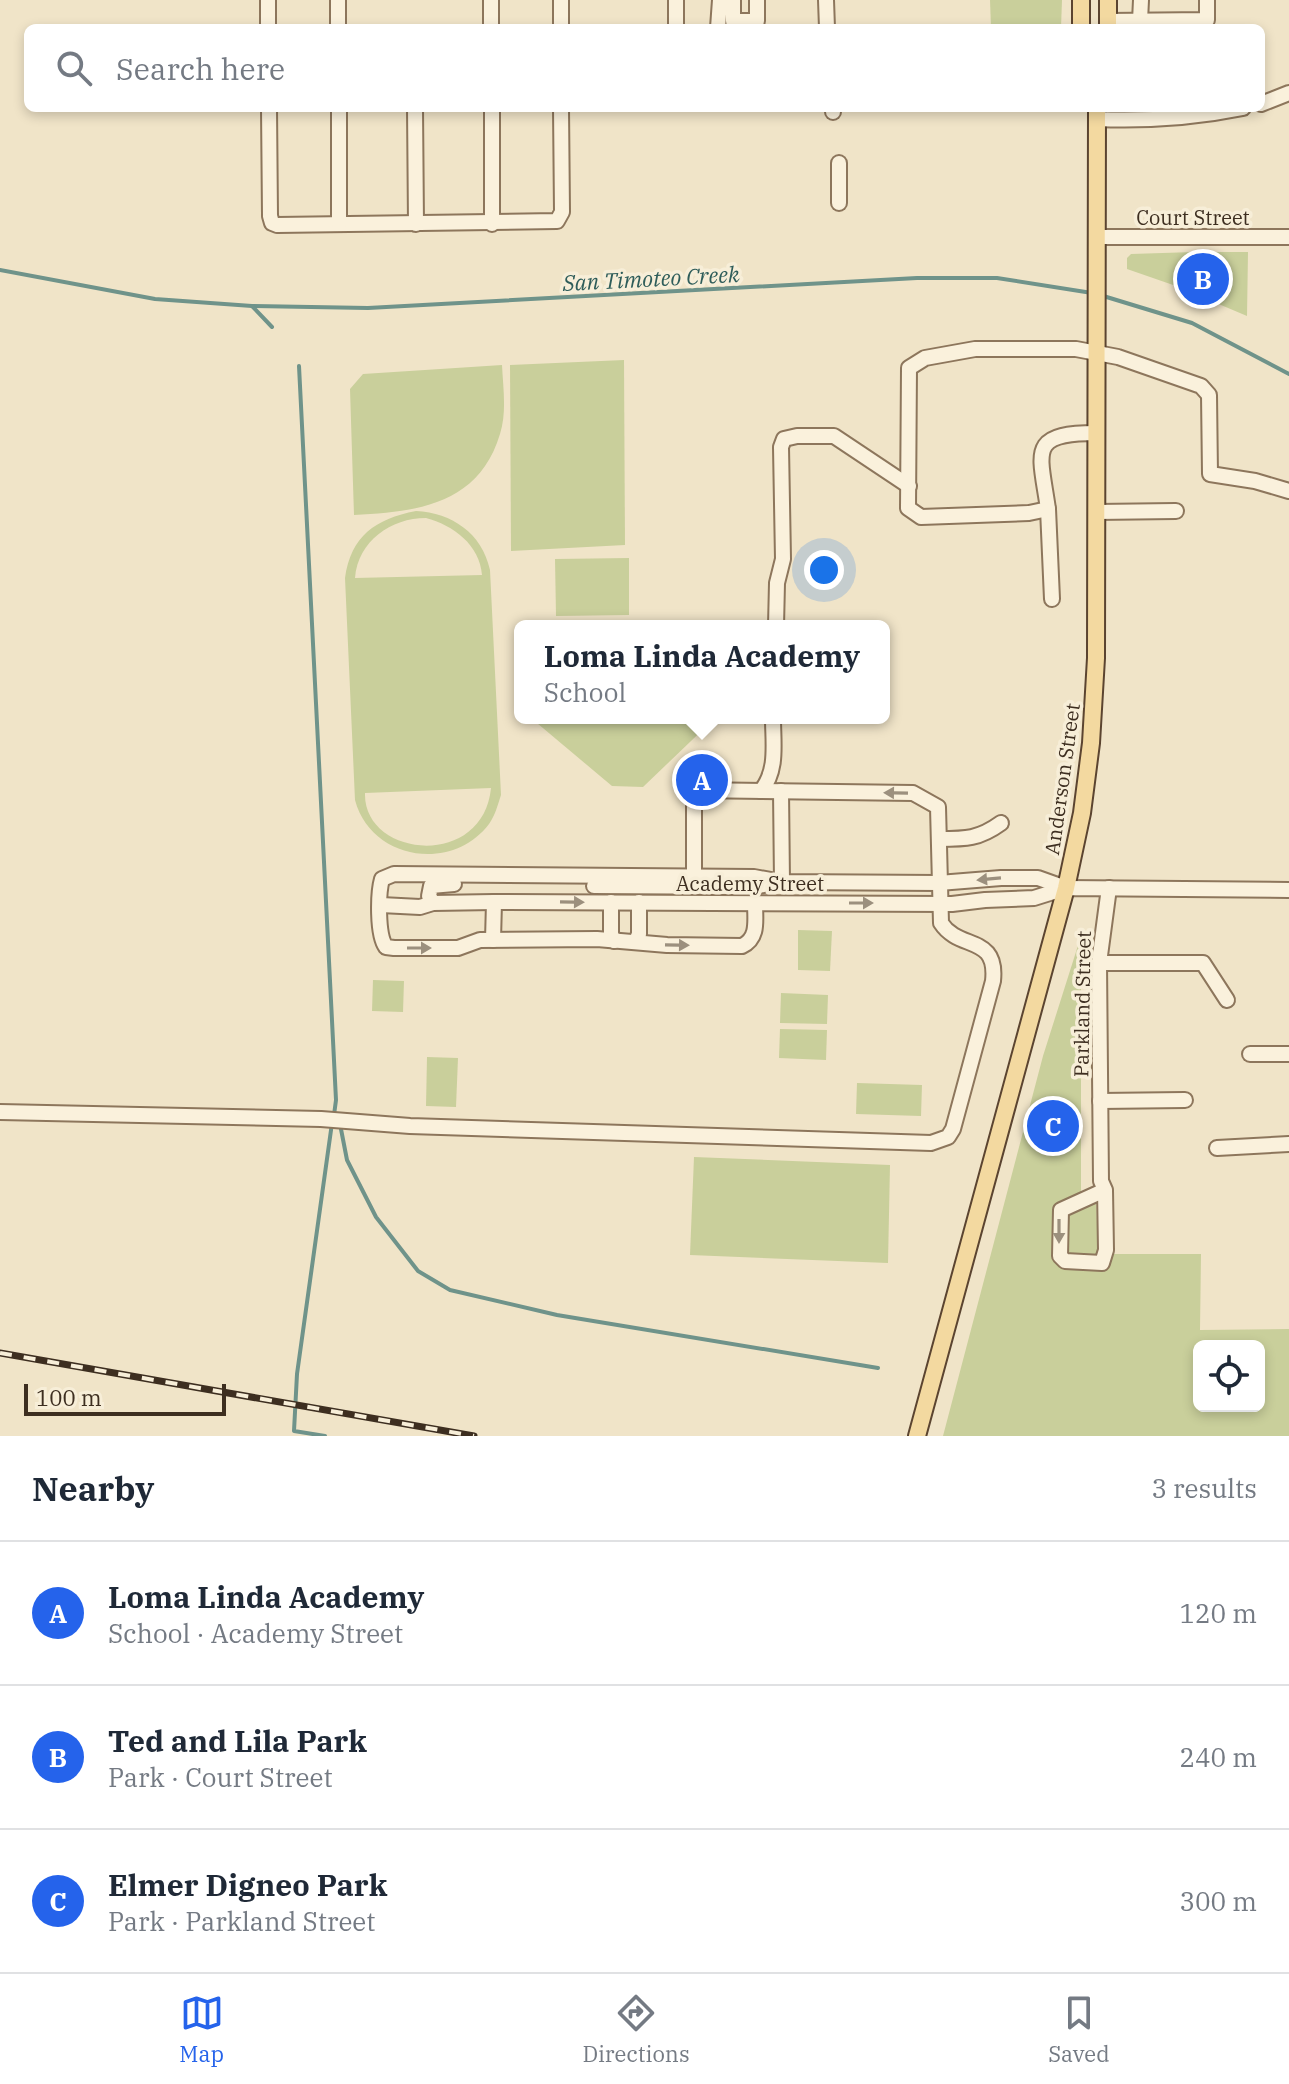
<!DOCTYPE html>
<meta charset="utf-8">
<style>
:root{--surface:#fff;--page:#f2f2f3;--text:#1f2937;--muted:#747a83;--line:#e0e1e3;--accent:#2563eb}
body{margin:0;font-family:"IBM Plex Serif",serif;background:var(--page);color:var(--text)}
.controls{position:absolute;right:24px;bottom:24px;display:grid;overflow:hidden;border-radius:12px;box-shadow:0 4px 12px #0003}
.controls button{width:72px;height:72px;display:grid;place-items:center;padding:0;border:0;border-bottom:2px solid var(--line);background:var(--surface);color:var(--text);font:40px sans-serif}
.scale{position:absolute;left:24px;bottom:20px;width:202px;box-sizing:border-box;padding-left:8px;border:4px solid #3d2e20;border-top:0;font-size:22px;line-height:28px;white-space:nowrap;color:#3d2e20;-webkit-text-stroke:6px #f7eed8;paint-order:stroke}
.you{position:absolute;left:824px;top:570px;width:28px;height:28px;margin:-20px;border:6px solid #fff;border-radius:50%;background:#1a73e8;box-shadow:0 0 0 12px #1a73e833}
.badge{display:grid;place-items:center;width:52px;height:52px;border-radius:50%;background:var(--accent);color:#fff;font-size:26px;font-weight:700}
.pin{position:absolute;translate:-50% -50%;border:4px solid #fff;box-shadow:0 2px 8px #0006}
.popup{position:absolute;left:514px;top:620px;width:376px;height:104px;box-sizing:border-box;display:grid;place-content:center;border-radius:12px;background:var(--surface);filter:drop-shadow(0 2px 6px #0005);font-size:26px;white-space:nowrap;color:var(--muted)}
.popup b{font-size:30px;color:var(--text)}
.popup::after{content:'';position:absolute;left:50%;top:100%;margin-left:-16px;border:16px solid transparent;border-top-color:var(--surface)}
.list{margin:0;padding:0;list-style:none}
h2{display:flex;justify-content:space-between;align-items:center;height:104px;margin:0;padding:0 32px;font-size:34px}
h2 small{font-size:26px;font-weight:400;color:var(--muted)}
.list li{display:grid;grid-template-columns:52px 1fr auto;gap:24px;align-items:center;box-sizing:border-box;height:144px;padding:0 32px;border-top:2px solid var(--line)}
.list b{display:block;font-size:30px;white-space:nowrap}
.list p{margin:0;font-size:26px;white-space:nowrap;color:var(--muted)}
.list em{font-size:26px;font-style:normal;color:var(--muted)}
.icon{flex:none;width:44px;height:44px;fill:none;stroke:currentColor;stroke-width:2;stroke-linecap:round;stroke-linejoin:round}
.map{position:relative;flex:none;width:1289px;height:1436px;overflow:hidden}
.search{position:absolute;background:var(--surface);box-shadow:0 4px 12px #0003;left:24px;right:24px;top:24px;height:88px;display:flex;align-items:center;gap:20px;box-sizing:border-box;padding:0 28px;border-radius:12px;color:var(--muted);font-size:30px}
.sheet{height:536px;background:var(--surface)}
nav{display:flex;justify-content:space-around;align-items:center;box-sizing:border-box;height:112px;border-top:2px solid var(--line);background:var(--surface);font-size:22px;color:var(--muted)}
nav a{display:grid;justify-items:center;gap:4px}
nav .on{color:var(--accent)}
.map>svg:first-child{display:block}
</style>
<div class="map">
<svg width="1289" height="1436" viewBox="0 0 1289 1436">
<rect width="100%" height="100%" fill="#f0e4c8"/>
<!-- green -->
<g fill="#c9cf9b" fill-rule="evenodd">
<path d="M990,0h72l-1,28h-70z"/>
<path d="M1194,252h54l-1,64 -71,-30 -49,-17v-11l4,-4z"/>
<path d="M624,360l1,185 -114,6 -1,-186z"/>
<path d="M502,365c1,22 5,47 -2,69 -21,70 -82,78 -146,81l-4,-126 13,-15z"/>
<path d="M416,511c36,2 66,22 74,59l11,225c-3,9 -6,21 -12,29 -37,49 -118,36 -134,-24l-10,-222c6,-42 30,-59 71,-67zM426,518c27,7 54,27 56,57l-127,3c3,-37 36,-60 71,-60zM491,788c-8,82 -128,70 -126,5z"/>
<path d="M629,558v57l-73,1 -1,-57z"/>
<path d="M531,718h184l-72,69 -31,-1z"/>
<path d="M798,930l34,1 -2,40 -32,-1z"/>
<path d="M1081,936v259l15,1 2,58h103l-1,76 89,-1v107h-346l100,-380zM1199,1346h60v60h-60z"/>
<path d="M373,980l31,1 -1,31 -31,-1z"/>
<path d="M781,993l47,2 -1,29 -47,-1z"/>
<path d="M780,1029l47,1 -1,30 -47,-2z"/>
<path d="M427,1057l31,1 -2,49 -30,-1z"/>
<path d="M857,1083l65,2 -1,31 -65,-2z"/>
<path d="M694,1157l196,8 -2,98 -198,-8z"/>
</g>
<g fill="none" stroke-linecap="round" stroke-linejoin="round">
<!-- stream -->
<g stroke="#6f938a" stroke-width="4">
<path d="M0,270l155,29 97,7 116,2 549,-30h80l95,15"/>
<path d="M1100,295l92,28 97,51"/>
<path d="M252,306l20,21"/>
<path d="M299,366l37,734 -2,15"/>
<path d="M340,1124l7,36 29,57 42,54 32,19 107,25 321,53"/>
<path d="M325,1436l-31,-5 3,-57 35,-251"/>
</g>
<defs>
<g id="minor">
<path d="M268,0v28"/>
<path d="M338,0v28"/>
<path d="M491,0v28"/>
<path d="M561,0v28"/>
<path d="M676,0v28"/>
<path d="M733,0v21h24v-21"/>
<path d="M826,0l1,28"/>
<path d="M1108,21l99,-1v-20"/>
<path d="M1140,21l1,-21"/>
<path d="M718,28l2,-28"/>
<path d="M1261,104l28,-11"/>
<path d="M269,108l1,108 2,7 5,2 280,-4 5,-9 -1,-104"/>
<path d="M339,108v116"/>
<path d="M415,108l1,116"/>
<path d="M492,108v116"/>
<path d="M833,108v4"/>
<path d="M1097,119c50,2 97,-1 146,-11"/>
<path d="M839,203v-40"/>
<path d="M1097,237h192"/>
<path d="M1096,433c-69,0 -56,19 -48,76l-19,4 -108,4 -13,-9 1,-140 16,-10 50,-9h101l42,8 83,29 8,9 1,79 45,7 34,10"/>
<path d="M1048,509l4,90"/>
<path d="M1096,512l80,-1"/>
<path d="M776,626l1,-43 6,-24 -2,-112 3,-8 13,-3h37l75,50"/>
<path d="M761,791c17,-21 12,-47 12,-73"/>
<path d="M781,791l1,91"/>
<path d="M939,839c27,0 40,0 62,-16"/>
<path d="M594,886l160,1 19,-4"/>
<path d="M611,902v32l3,7"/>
<path d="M433,903l-4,-7 2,-10 23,-2"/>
<path d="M755,903c0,17 4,35 -13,43l-75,-1 -70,-6 -117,1 -22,8h-64l-8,-1c-9,-12 -8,-54 -4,-68l12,-5 360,3 28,5 157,1 62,-5h37l28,10"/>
<path d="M381,905l39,2 13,-4 61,-1 458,2 33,-4 49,-2 32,-10 223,2"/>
<path d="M493,940l1,-38"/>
<path d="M636,941l3,-7v-32"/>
<path d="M1099,963h104l24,37"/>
<path d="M1250,1054h39"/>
<path d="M1100,1101l85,-1"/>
<path d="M0,1112l321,7 89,7 521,17 17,-6 5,-8 40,-148c5,-47 -34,-30 -52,-58l-3,-116 -25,-14 -219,-3v86"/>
<path d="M1217,1148l72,-4"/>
<path d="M1105,1190l-44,20 -1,46 5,5 37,2 4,-13 -1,-60 -4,-9 -2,-218 10,-75"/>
</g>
<g id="major">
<path d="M1081,0v28"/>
<path d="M1108,28v-28"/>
<path d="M917,1436l149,-548 16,-75 9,-70 5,-85 1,-550"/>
</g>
</defs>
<!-- minor casing -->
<use href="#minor" stroke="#8d765c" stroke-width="18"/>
<!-- major casing -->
<use href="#major" stroke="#5b4430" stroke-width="20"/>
<!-- minor -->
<use href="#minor" stroke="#faf1dc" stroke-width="14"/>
<!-- major -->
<use href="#major" stroke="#f3d9a0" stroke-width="16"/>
<defs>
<path id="rail" d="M0,1353l474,83"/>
</defs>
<!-- rail casing -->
<use href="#rail" stroke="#3d2e20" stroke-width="7"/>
<!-- rail -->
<use href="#rail" stroke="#f7eed8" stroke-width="4" stroke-dasharray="12" stroke-linecap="butt"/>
</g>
<!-- one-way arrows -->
<defs><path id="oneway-solid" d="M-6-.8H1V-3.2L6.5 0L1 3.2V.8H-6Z" transform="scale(2)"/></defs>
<g fill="#9c907e">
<use href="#oneway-solid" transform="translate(896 793) rotate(-179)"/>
<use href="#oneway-solid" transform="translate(989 879) rotate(175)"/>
<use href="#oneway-solid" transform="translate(572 902) rotate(1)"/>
<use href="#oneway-solid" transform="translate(861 903)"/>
<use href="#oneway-solid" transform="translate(677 945) rotate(1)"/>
<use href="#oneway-solid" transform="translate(419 948)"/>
<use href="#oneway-solid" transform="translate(1059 1231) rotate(90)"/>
</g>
<g text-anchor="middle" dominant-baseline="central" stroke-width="7" stroke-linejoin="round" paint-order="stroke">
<!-- street labels -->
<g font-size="20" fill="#3d2e20" stroke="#f7eed8">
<text x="1193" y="217">Court Street</text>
<text transform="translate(1062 779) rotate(-82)">Anderson Street</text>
<text x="750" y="883">Academy Street</text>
<text transform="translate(1082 1004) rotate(-89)">Parkland Street</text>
</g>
<!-- water labels -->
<g font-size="22" font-style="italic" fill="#2f5d5a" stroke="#f7eed8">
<text transform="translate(651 278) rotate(-3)">San Timoteo Creek</text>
</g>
</g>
</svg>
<div class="controls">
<button><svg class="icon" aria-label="locate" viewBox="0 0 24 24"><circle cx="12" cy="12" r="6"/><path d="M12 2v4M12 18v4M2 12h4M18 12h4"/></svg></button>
</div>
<div class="scale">100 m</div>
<div class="you"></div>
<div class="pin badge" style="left:702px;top:780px">A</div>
<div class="popup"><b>Loma Linda Academy</b>School</div>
<div class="pin badge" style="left:1203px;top:279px">B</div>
<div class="pin badge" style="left:1053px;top:1126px">C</div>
<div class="search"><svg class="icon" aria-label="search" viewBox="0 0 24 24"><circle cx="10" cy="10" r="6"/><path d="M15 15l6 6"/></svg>Search here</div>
</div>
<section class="sheet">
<h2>Nearby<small>3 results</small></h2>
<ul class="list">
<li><span class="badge">A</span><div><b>Loma Linda Academy</b><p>School · Academy Street</p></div><em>120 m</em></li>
<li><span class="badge">B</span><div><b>Ted and Lila Park</b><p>Park · Court Street</p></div><em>240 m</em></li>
<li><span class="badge">C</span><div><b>Elmer Digneo Park</b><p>Park · Parkland Street</p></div><em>300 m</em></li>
</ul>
</section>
<nav>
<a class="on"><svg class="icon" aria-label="map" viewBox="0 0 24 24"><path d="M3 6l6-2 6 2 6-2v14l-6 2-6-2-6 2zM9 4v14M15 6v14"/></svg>Map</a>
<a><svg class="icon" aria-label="directions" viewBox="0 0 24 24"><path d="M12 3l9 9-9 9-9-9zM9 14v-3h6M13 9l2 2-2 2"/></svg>Directions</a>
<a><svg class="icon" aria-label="saved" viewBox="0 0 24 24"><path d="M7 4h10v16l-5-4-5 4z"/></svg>Saved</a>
</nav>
